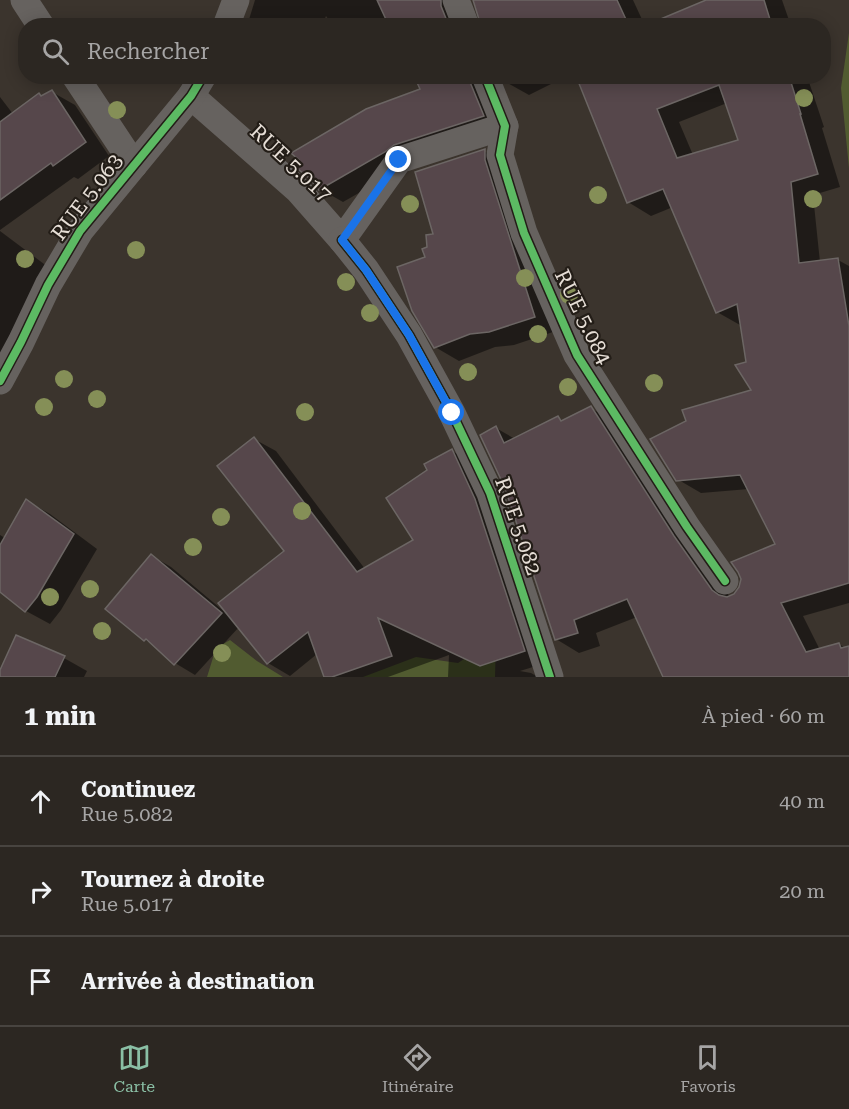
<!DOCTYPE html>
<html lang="fr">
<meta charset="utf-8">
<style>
:root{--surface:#2c2722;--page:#342f2a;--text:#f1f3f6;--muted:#a6a5a5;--line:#484440;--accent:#8abfa5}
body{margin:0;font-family:"Roboto Serif",serif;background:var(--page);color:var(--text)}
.stop{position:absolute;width:18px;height:18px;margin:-14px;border:4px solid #1a73e8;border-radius:50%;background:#fff}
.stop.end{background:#1a73e8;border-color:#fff;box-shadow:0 2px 6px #0008}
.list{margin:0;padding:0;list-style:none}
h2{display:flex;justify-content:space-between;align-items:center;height:78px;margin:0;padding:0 24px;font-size:26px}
h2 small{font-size:20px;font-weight:400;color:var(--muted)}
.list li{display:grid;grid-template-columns:39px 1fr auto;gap:18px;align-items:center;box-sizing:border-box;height:90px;padding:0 24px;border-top:2px solid var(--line)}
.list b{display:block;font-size:22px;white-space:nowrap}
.list p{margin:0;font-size:20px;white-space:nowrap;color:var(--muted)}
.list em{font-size:20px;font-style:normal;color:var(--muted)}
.icon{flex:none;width:33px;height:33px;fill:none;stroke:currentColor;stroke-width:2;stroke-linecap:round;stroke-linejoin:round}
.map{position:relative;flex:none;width:849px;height:677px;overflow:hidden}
.search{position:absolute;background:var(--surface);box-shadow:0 3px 15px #0003;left:18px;right:18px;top:18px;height:66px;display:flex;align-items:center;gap:15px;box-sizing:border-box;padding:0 21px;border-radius:24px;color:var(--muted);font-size:22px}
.sheet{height:348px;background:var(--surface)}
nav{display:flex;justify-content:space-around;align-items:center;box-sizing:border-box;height:84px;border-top:2px solid var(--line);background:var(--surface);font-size:16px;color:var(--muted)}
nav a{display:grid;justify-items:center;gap:3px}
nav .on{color:var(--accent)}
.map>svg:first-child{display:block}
</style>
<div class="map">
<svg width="849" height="677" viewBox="0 0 849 677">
<rect width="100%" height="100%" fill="#3b342d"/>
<!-- green -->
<g fill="#515b30">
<path d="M849,33v135l-8,-80z"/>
<path d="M496,638l-1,39h-132l53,-20 42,6z"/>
<path d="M230,640l27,21 26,16h-76l9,-29z"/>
</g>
<!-- shadow -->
<g fill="#0007" fill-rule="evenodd">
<path d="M255,0h216l-5,4v22h-133l-7,-10 -4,10h-75z"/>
<path d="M474,0h159l12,26h-162z"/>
<path d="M710,0h72l9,26h-143z"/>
<path d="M416,76h83l7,53 -98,36 -65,37 -23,-13 102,-99z"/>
<path d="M504,76h63l-38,19 -23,-13z"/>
<path d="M573,76h234l17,51 -2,1 18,59 -27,8 7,67 18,-2 11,6v337l-46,13 17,34 19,-6 8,5h2v28h-172l-11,-20 -29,-40 -41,16 4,13 -21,7 -23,-14 -60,-211 19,11 43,-21 6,3 27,-13 23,14 83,128 33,47 4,-2 43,-51 -28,-55 -48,4 -24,-14 76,-88 -11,-66h-2l-23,-13 -44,-105 -22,9 -23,-14 -50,-123zM727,103l13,38 -47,14 -14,-33z"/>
<path d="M52,92l23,13 34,51 -31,23 -4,-2 -74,53v-133l13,17 26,-20 4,3z"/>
<path d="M484,151l24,14 51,165 -45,15 -19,2 -36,14 -24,-14 -8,-89 2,-10 6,-13z"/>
<path d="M0,231l48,36 -48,99z"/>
<path d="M254,439l22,12 89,118 50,-28 14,-70 23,-20 22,13 72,199 -26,8 11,2 7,4h-90l1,-22 -61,22h-62l-9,-23 -27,22 -22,-13 -29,-36 -44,48 -20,-12 -17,-15 -13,-8 -38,-31 45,-53 19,11 55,46 60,-62z"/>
<path d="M27,501l23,13 47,35 -36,61 -11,14 -24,-13 -26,-21v-55l5,3z"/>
<path d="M64,658l23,13 -3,6h-84v-2z"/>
</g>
<!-- building -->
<g fill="#56474b" stroke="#6c6664" stroke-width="1.5" fill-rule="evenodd">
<path d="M377,0h64v6l8,20h-60z"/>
<path d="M473,0h144l12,26h-148z"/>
<path d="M706,0h58l8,26h-128z"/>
<path d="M414,76h56v6l14,34 -90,29 -9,7 -66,38 -10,-12 -16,-13 6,-5 -8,-7 75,-44 54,-20z"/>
<path d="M576,76h213l12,38h-1l18,60 -27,8 8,81 39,-5 11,68v257l-68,20 25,49 33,-9 2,5 8,-2v31h-186l-36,-78 -53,21 4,13 -23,7 -50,-152 -25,-53 16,-9 8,17 54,-27 3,5 30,-15 83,130 38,54 7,5 8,2 7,-3 5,-7 2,-8 -3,-7 -7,-10 44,-18 -35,-69 -64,6 -26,-42 36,-18 -4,-11 69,-20 -16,-25 11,-3 -9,-58 -21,9 -53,-124 -36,14zM719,85l19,55 -61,18 -20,-49z"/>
<path d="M52,90l34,52 -33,24 -2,-3 -51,37v-78l39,-29 2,3z"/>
<path d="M485,149v11l50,157 -46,15 -19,2 -36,14 -22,-37 -15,-44 28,-10 -3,-8 5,-2 -1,-12 7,-1 -18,-62z"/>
<path d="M254,437l103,135 56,-32 -27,-42 41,-28 -3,-6 28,-15 23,50 50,152 -45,15 -102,-48 14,38 -60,21h-8l-16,-45 -41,32 -49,-61 66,-52 -67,-85z"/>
<path d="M26,499l48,35 -37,63 -12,15 -25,-20v-47z"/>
<path d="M151,554l71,59 -48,52 -28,-26 -2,2 -39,-32z"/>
<path d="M16,635l49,21 -10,21h-55v-7z"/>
</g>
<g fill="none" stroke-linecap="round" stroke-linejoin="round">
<!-- minor -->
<g stroke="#66625f" stroke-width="27">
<path d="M24,0l17,26"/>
<path d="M456,0l10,26"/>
<path d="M226,26l10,-26"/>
<path d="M75,76l59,89"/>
<path d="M485,76l20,50 -5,29 24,78 53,122 110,172 38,54"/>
<path d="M191,96l107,94 44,50 57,-80 106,-34"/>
<path d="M342,240l24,30 43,65 43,78 38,80 60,184"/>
<path d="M0,381l21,-39 27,-57 32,-54 111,-135 12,-20"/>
</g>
<defs>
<g id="cycleway">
<path d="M485,76l20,50 -5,29 24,78 53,122 110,172 38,54"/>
<path d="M342,240l24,30 43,65 43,78 38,80 60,184"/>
<path d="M0,381l21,-39 27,-57 32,-54 111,-135 12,-20"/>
</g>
</defs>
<!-- cycleway casing -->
<use href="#cycleway" stroke="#231d17" stroke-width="11"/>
<!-- cycleway -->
<use href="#cycleway" stroke="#5cba63" stroke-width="8"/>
</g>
<!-- trees -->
<g fill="#858f57">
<circle cx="804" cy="98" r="9"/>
<circle cx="117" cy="110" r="9"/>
<circle cx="598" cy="195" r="9"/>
<circle cx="813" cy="199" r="9"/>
<circle cx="410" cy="204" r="9"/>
<circle cx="136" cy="250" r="9"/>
<circle cx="25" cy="259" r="9"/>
<circle cx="525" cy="278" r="9"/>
<circle cx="346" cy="282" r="9"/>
<circle cx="569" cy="295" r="9"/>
<circle cx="370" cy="313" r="9"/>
<circle cx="538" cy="334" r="9"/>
<circle cx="468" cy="372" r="9"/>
<circle cx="64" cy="379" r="9"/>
<circle cx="654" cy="383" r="9"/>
<circle cx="568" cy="387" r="9"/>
<circle cx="97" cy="399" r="9"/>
<circle cx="44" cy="407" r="9"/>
<circle cx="305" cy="412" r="9"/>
<circle cx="302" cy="511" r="9"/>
<circle cx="221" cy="517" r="9"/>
<circle cx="193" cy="547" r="9"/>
<circle cx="90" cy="589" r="9"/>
<circle cx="50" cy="597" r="9"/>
<circle cx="102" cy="631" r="9"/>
<circle cx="222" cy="653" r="9"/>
</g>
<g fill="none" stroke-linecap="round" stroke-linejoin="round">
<!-- route -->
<path stroke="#1a73e8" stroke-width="8" d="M399,160l-57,80 24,30 43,65 43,78"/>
</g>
<g text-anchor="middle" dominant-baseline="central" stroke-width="4.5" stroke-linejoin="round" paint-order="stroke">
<!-- street labels -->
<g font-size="21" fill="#e6ded6" stroke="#231d17">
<text transform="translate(291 163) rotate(43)">RUE 5.017</text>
<text transform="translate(87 197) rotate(-53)">RUE 5.063</text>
<text transform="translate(583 317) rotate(64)">RUE 5.084</text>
<text transform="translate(518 526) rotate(71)">RUE 5.082</text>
</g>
</g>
</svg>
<div class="stop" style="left:452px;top:413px"></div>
<div class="stop end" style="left:399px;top:160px"></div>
<div class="search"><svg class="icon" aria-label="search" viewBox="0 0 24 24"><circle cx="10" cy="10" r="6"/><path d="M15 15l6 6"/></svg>Rechercher</div>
</div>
<section class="sheet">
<h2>1 min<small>À pied · 60 m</small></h2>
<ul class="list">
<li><svg class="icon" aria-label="ahead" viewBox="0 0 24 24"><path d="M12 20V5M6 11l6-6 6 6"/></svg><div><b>Continuez</b><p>Rue 5.082</p></div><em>40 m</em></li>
<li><svg class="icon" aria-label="right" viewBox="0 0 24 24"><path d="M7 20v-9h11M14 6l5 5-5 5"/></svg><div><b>Tournez à droite</b><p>Rue 5.017</p></div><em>20 m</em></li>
<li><svg class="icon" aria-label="arrive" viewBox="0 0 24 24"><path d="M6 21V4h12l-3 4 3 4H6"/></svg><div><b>Arrivée à destination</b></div></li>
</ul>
</section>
<nav>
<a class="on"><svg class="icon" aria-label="map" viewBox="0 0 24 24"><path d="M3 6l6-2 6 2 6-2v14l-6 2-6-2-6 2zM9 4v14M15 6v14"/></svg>Carte</a>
<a><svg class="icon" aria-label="directions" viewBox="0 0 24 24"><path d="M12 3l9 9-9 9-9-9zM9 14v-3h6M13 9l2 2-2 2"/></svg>Itinéraire</a>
<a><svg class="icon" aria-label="saved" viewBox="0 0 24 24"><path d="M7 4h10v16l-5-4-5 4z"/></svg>Favoris</a>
</nav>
